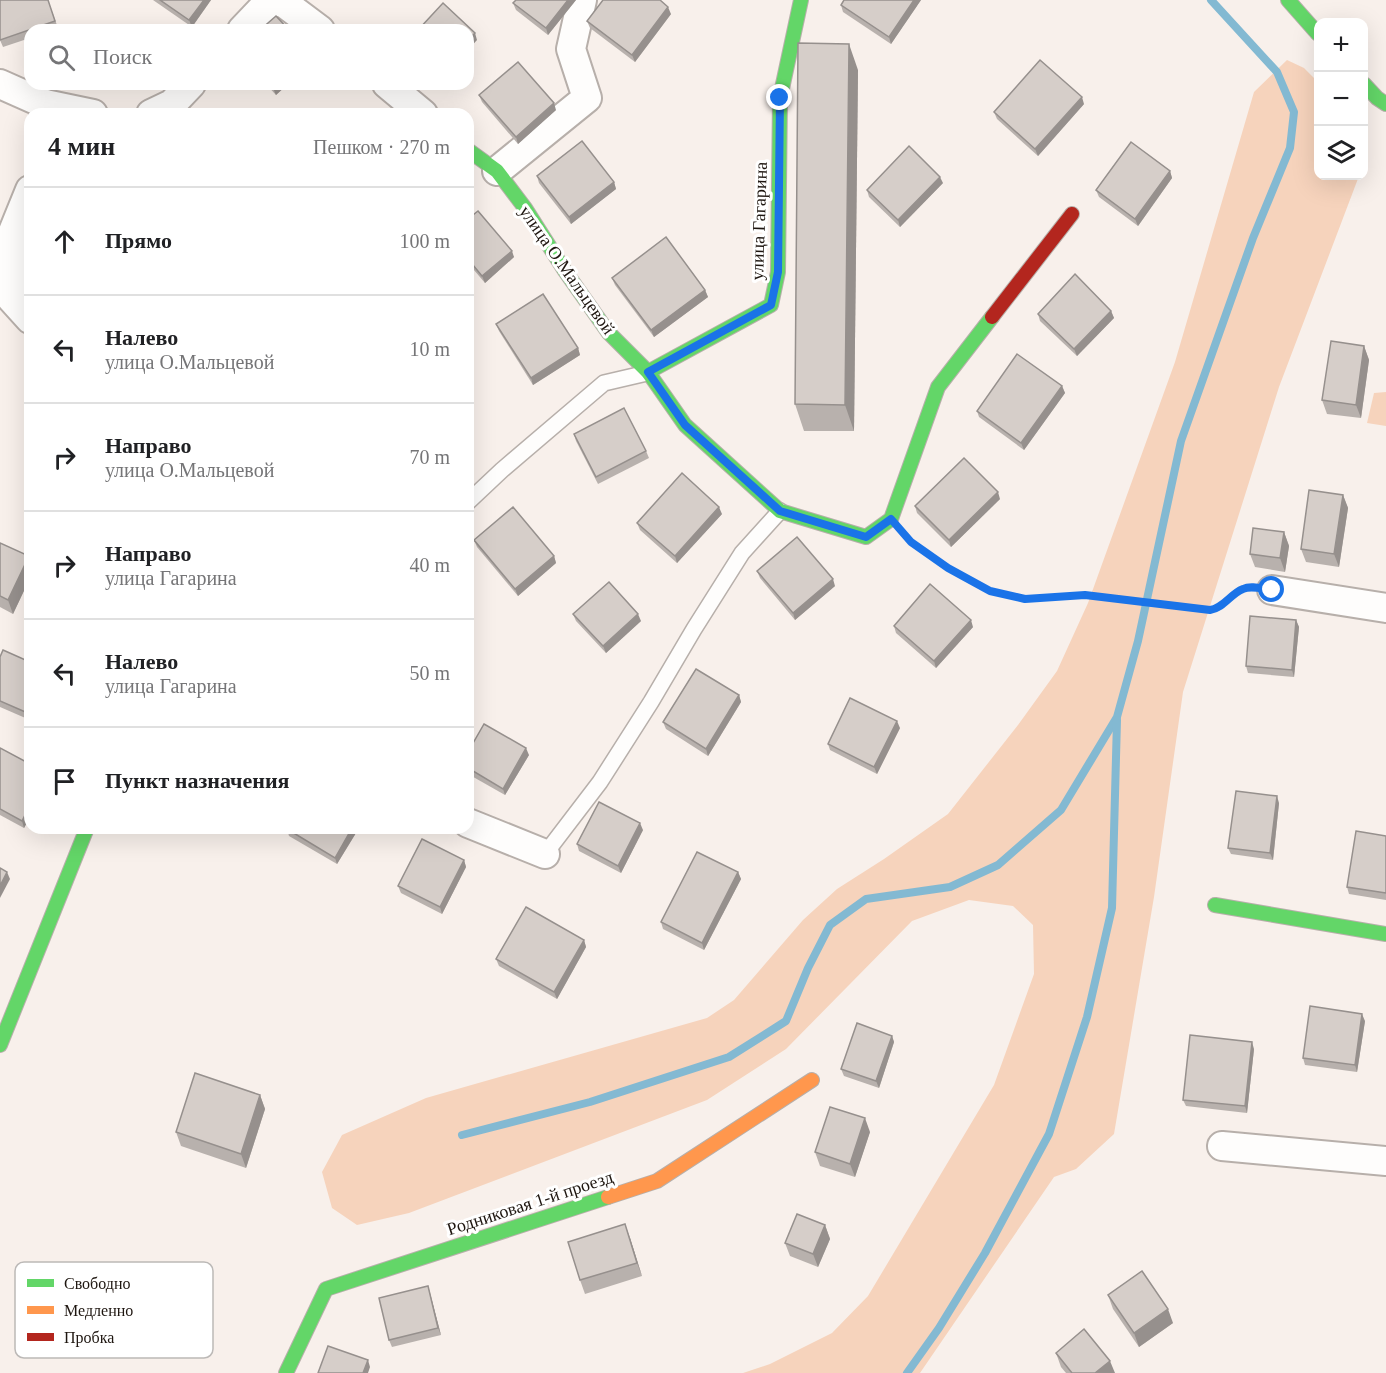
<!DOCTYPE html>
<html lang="ru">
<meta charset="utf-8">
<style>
:root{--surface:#fff;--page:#f2f2f2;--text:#202124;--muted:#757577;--line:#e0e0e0}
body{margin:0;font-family:"Times New Roman",serif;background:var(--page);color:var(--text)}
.controls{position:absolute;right:18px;top:18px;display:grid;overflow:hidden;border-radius:12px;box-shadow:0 6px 24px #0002}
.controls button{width:54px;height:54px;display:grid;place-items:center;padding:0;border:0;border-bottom:2px solid var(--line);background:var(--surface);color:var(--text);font:30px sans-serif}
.stop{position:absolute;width:18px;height:18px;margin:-14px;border:4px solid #1a73e8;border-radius:50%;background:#fff}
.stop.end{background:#1a73e8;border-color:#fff;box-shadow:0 2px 6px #0008}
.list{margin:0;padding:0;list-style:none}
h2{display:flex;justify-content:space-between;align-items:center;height:78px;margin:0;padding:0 24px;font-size:26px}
h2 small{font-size:20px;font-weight:400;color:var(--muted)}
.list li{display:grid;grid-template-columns:39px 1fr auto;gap:18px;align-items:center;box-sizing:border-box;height:108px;padding:0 24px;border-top:2px solid var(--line)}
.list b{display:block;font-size:22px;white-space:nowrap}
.list p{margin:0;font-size:20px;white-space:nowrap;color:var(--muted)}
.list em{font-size:20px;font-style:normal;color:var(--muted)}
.icon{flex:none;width:33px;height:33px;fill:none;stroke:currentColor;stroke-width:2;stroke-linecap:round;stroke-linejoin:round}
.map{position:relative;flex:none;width:1386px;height:1373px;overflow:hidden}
.search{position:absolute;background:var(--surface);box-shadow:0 6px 24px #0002;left:24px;top:24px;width:450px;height:66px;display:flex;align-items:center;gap:15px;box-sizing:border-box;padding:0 21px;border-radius:18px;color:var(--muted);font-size:22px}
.panel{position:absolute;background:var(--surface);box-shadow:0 6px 24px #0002;left:24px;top:108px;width:450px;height:726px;border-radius:18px}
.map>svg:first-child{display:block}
</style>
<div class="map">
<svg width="1386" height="1373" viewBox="0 0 1386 1373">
<rect width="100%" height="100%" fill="#f8f0eb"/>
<!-- green -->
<g fill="#f6d3bc">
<path d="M1287,60l17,8 14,14v94h41l-80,211 -96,305 -29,205 -40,237 -38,35 -22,8 -134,196h-177l27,-9 62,-31 36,-37 126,-211 40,-111 -1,-49 -20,-19 -44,-6 -57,21 -126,128 -79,51 -298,113 -52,12 -25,-17 -10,-36 20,-37 84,-37 281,-80 27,-18 69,-80 34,-31 47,-30 64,-45 70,-89 39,-54 31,-68 87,-241 79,-270z"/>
<path d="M1386,392v34l-19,-3 7,-30z"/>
</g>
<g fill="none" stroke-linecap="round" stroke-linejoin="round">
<!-- stream -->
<g stroke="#83b9d2" stroke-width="8">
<path d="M462,1135l128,-33 139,-45 57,-36 22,-53 22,-43 36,-26 84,-12 48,-22 63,-55 56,-93 21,-76 43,-200 72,-203 37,-90 4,-36 -17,-40 -66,-72"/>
<path d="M907,1373l32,-45 46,-75 64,-119 38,-117 25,-109 5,-188"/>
</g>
<defs>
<g id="lane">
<path d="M468,502l34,-32 102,-87 43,-10"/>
<path d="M545,854l55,-72 51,-80 43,-73 48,-76 38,-42"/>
</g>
<g id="street">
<path d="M280,0l40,30"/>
<path d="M242,30l19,-20 16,-10"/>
<path d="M0,84l45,20 -1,10"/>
<path d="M387,84l36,30"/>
<path d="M45,104l48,10"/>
<path d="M151,114l21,-10 19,-20"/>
<path d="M497,171l90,-73 -16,-49 11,-49"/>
<path d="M30,190l-20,49 1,59 19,21"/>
<path d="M1272,590l114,18"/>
<path d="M468,823l77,31"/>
<path d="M1222,1146l164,15"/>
</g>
<g id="fast">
<path d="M1288,0l30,34"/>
<path d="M1364,84l13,14 9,6"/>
<path d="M468,150l29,21 28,37 40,63 43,61 40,40 37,53 95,86 86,26 25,-18 47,-132 54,-70"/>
<path d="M648,372l123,-67 7,-33 2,-174 21,-98"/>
<path d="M1215,905l171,29"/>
<path d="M0,1045l87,-217"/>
<path d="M286,1373l40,-84 282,-92"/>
</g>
<path id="slow" d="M608,1197l49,-16 155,-101"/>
<path id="jam" d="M992,317l80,-103"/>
</defs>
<!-- lane casing -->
<use href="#lane" stroke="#b7afaa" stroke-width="18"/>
<!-- street casing -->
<use href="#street" stroke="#b7afaa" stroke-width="32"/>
<!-- fast casing -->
<use href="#fast" stroke="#b7afaa" stroke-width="16"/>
<!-- slow casing -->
<use href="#slow" stroke="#b7afaa" stroke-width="16"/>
<!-- jam casing -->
<use href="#jam" stroke="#b7afaa" stroke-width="16"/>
<!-- path -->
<path stroke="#dcdad8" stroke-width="4" stroke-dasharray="1.5 4.5" stroke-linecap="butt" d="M910,540l38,28 42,23 35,8 60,-4 125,15 8,-1 26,-20"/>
<!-- lane -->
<use href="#lane" stroke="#fefdfc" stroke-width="15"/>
<!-- street -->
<use href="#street" stroke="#fefdfc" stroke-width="28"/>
<!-- fast -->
<use href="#fast" stroke="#63d668" stroke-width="14"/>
<!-- slow -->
<use href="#slow" stroke="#ff974d" stroke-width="14"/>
<!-- jam -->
<use href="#jam" stroke="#b3261e" stroke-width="14"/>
</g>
<!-- wall -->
<g fill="#b8b1ad">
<path d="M48,0l10,28 -5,2h-23v8l-27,9 -3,-7z"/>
<path d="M153,0h58l-19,27z"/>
<path d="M516,0h60l-28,35 -32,-25 -3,-7z"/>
<path d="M921,0l-30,44 -48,-32 -2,-7z"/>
<path d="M671,14l-36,48 -45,-34 -3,-7z"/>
<path d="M858,70l-4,361h-50l-9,-27z"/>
<path d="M266,84h22l-12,11z"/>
<path d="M479,95l77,15 -38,34 -36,-42z"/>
<path d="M1084,104l-46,52 -41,-37 -3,-7z"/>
<path d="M1170,171l2,7 -34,48 -39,-29 -3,-7z"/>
<path d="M537,176l77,6 2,7 -45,35 -32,-41z"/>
<path d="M943,183l-43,44 -31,-30 -2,-7z"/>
<path d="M468,219l46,38 -29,26 -17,-20z"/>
<path d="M612,278l93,12 3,7 -54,40 -39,-52z"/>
<path d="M1111,311l3,7 -37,38 -37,-35 -2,-7z"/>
<path d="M496,324l82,24 2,7 -47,30 -34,-54z"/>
<path d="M1364,346l5,14 -8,58 -34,-4 -5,-14z"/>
<path d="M1062,386l3,7 -41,57 -45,-33 -2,-6z"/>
<path d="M574,434l72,17 3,7 -51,26 -22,-43z"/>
<path d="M1343,495l5,13 -9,59 -33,-5 -5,-13z"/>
<path d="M1000,499l-49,48 -34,-34 -2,-7z"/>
<path d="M722,514l-45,49 -37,-33 -3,-7z"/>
<path d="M1284,532l5,14 -4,26 -30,-5 -5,-13z"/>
<path d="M474,540l80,16 2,7 -38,33 -41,-49z"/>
<path d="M0,543l30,16v19l-17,36 -13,-7z"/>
<path d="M757,571l78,15 -40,34 -35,-42z"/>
<path d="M573,614l68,7 -35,32 -30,-32z"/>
<path d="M1296,620l3,7 -5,50 -46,-4 -2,-7z"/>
<path d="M894,626l79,1 -37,41 -40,-35z"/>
<path d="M0,657l30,5v58l-30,-13z"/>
<path d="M739,695l2,7 -33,54 -42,-27 -3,-7z"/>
<path d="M900,728l-23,46 -47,-24 -2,-6z"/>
<path d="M0,748l30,16v53l-6,11 -24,-13z"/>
<path d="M468,752l61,3 -24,40 -37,-21z"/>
<path d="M1279,803l-6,57 -42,-6 -3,-6z"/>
<path d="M287,828h72l-22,36 -48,-28 -2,-7z"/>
<path d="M643,830l-22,43 -42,-22 -2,-7z"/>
<path d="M1386,836v64l-37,-6 -2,-7z"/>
<path d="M464,860l2,7 -24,47 -41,-21 -3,-7z"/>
<path d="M738,872l3,7 -37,71 -41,-21 -2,-7z"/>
<path d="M584,940l2,7 -29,52 -58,-33 -3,-7z"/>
<path d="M1365,1021l-8,51 -52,-7 -2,-7z"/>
<path d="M892,1036l2,6 -15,46 -35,-12 -3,-7z"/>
<path d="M1254,1049l-7,64 -61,-7 -3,-6z"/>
<path d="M260,1095l5,14 -19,59 -65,-22 -5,-14z"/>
<path d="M870,1132l-15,45 -35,-11 -5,-14z"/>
<path d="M825,1225l5,14 -12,28 -28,-11 -5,-13z"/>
<path d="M630,1238l12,38 -57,18 -5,-14z"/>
<path d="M428,1286l13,49 -49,12 -3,-7z"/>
<path d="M1108,1295l65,28 -34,24 -26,-38z"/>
<path d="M1056,1353l59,20h-49l-5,-6z"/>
</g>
<!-- shaded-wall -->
<g fill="#96908d">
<path d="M204,0h7l-19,27 -3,-7z"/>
<path d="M568,0h8l-28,35 -2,-7z"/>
<path d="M914,0h7l-30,44 -2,-7z"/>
<path d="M668,7l3,7 -36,48 -3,-7z"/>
<path d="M475,33l2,7 -9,10v-10z"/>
<path d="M849,44l9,26 -4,361 -9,-26z"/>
<path d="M278,84h10l-12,11 -3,-7z"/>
<path d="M1082,97l2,7 -46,52 -3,-7z"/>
<path d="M554,103l2,7 -38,34 -2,-7z"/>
<path d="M1170,171l2,7 -34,48 -3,-7z"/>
<path d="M940,177l3,6 -43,44 -2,-7z"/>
<path d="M614,182l2,7 -45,35 -2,-7z"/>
<path d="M512,251l2,6 -29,26 -3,-7z"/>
<path d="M705,290l3,7 -54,40 -3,-7z"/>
<path d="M1111,311l3,7 -37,38 -3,-7z"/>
<path d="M1364,346l5,14 -8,58 -5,-13z"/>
<path d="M578,348l2,7 -47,30 -2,-7z"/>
<path d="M1062,386l3,7 -41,57 -3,-7z"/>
<path d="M998,492l2,7 -49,48 -2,-7z"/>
<path d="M1343,495l5,13 -9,59 -5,-13z"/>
<path d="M719,507l3,7 -45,49 -2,-7z"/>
<path d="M1284,532l5,14 -4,26 -5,-14z"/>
<path d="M29,556l1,3v19l-17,36 -5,-14z"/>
<path d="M554,556l2,7 -38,33 -3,-7z"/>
<path d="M833,579l2,7 -40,34 -2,-7z"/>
<path d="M638,614l3,7 -35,32 -3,-7z"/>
<path d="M971,620l2,7 -37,41 -2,-7z"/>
<path d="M1296,620l3,7 -5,50 -2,-7z"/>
<path d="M739,695l2,7 -33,54 -2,-7z"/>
<path d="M897,721l3,7 -23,46 -3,-7z"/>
<path d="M526,748l3,7 -24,40 -2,-6z"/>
<path d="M1277,796l2,7 -6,57 -3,-7z"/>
<path d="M30,805v12l-6,11 -2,-7z"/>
<path d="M640,823l3,7 -22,43 -3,-7z"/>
<path d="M352,828h7l-22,36 -2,-6z"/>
<path d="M464,860l2,7 -24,47 -2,-7z"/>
<path d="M7,872l3,7 -10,19v-12z"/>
<path d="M738,872l3,7 -37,71 -2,-7z"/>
<path d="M584,940l2,7 -29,52 -3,-7z"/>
<path d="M1362,1014l3,7 -8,51 -2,-7z"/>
<path d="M892,1036l2,6 -15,46 -3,-7z"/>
<path d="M1252,1042l2,7 -7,64 -2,-7z"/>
<path d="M260,1095l5,14 -19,59 -5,-14z"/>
<path d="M865,1118l5,14 -15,45 -5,-13z"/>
<path d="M625,1224l5,14 12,38 -5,-13z"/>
<path d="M825,1225l5,14 -12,28 -5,-13z"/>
<path d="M428,1286l2,7 11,42 -3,-7z"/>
<path d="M1168,1309l5,14 -34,24 -5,-14z"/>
<path d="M368,1360l2,7 -2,6h-5z"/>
<path d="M1110,1361l5,12h-20z"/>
</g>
<!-- building -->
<g fill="#d6cec9" stroke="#96908d" stroke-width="1.5">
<path d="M0,0h48l7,21 -55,19z"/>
<path d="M160,0h44l-15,20z"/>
<path d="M516,0h52l-22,28 -33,-25z"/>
<path d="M603,0h57l8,7 -36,48 -45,-34z"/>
<path d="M844,0h70l-25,37 -48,-32z"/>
<path d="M443,3l32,30 -7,7v-10h-50z"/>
<path d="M276,16l13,14h-29z"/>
<path d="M798,43l51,1 -4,361 -50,-1z"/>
<path d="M1040,60l42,37 -47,52 -41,-37z"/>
<path d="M518,62l36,41 -38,34 -37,-42z"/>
<path d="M270,84h8l-5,4z"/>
<path d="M582,141l32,41 -45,35 -32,-41z"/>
<path d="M1131,142l39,29 -35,48 -39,-29z"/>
<path d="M909,146l31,31 -42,43 -31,-30z"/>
<path d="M478,211l34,40 -30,25 -14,-17v-40z"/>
<path d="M666,237l39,53 -54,40 -39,-52z"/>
<path d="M1075,274l36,37 -37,38 -36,-35z"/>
<path d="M543,294l35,54 -47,30 -35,-54z"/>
<path d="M1331,341l33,5 -8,59 -34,-5z"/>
<path d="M1017,354l45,32 -41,57 -44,-32z"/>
<path d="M624,408l22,43 -50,26 -22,-43z"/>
<path d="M964,458l34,34 -49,48 -34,-34z"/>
<path d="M682,473l37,34 -44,49 -38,-33z"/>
<path d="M1309,490l34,5 -9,59 -33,-5z"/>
<path d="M513,507l41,49 -39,33 -41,-49z"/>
<path d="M1253,528l31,4 -4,26 -30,-4z"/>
<path d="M797,537l36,42 -40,34 -36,-42z"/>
<path d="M0,543l29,13 -21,44 -8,-4z"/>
<path d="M609,582l29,32 -35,32 -30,-32z"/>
<path d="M930,584l41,36 -37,41 -40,-35z"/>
<path d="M1250,616l46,4 -4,50 -46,-4z"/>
<path d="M3,650l27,12v52l-30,-13v-44z"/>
<path d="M696,669l43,26 -33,54 -43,-27z"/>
<path d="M850,698l47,23 -23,46 -46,-23z"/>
<path d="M484,724l42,24 -23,41 -35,-21v-16z"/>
<path d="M0,748l30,16v41l-8,16 -22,-12z"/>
<path d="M1236,791l41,5 -7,57 -42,-5z"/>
<path d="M599,802l41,21 -22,43 -41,-22z"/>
<path d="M287,828h65l-17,30 -48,-29z"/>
<path d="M1356,831l30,5v57l-39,-6z"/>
<path d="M422,839l42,21 -24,47 -42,-21z"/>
<path d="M697,852l41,20 -36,71 -41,-21z"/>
<path d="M0,868l7,4 -7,14z"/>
<path d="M526,907l58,33 -30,52 -58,-33z"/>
<path d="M1310,1006l52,8 -7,51 -52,-7z"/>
<path d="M857,1023l35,13 -16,45 -35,-12z"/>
<path d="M1190,1035l62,7 -7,64 -62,-6z"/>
<path d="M195,1073l65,22 -19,59 -65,-22z"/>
<path d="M830,1107l35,11 -15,46 -35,-12z"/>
<path d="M797,1214l28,11 -12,29 -28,-11z"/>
<path d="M625,1224l12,39 -57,17 -12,-38z"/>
<path d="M1142,1271l26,38 -34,24 -26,-38z"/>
<path d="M428,1286l10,42 -49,12 -10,-42z"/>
<path d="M1084,1329l26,32 -15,12h-23l-16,-20z"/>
<path d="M328,1346l40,14 -5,13h-45z"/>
</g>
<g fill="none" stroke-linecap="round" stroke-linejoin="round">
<!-- route -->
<path stroke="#1a73e8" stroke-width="8" d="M780,98l-2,174 -7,33 -123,67 37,53 95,86 86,26 25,-18 20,23 37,26 42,23 35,8 60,-4 125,15c14,-2 20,-16 33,-21 8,-4 20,0 29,1"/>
</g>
<g text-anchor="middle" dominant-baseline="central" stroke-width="6" stroke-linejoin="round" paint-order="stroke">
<!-- street labels -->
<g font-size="18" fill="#1e1610" stroke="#fff">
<text transform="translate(759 221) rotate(-88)">улица Гагарина</text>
<text transform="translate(567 270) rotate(55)">улица О.Мальцевой</text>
<text transform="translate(530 1203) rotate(-18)">Родниковая 1-й проезд</text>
</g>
</g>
<!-- legend -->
<rect x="15" y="1262" width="198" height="96" rx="9" fill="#fff" stroke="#bcb9b7" stroke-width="1.5"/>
<rect x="27" y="1279" width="27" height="8" fill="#63d668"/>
<rect x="27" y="1306" width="27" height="8" fill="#ff974d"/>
<rect x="27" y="1333" width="27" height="8" fill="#b3261e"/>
<g font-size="16" fill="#1e1610">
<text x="64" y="1289">Свободно</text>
<text x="64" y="1316">Медленно</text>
<text x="64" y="1343">Пробка</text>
</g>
</svg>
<div class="controls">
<button>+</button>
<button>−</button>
<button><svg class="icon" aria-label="layers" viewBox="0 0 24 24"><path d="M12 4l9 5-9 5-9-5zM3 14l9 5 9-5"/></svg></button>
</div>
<div class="stop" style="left:1272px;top:590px"></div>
<div class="stop end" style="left:780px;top:98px"></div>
<div class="search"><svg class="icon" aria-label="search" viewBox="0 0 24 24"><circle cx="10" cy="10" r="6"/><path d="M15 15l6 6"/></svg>Поиск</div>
<section class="panel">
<h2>4 мин<small>Пешком · 270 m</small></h2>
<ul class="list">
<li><svg class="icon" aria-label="ahead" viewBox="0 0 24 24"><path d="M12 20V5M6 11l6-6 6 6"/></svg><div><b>Прямо</b></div><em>100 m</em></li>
<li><svg class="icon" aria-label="left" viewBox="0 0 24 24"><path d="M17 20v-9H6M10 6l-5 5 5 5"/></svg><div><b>Налево</b><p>улица О.Мальцевой</p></div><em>10 m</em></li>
<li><svg class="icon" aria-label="right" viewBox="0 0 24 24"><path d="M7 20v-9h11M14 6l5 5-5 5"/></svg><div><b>Направо</b><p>улица О.Мальцевой</p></div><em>70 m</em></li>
<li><svg class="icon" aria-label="right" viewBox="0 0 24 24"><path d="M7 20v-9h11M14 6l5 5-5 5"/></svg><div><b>Направо</b><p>улица Гагарина</p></div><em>40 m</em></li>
<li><svg class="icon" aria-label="left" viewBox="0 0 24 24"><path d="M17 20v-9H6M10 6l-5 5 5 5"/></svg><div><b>Налево</b><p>улица Гагарина</p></div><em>50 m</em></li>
<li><svg class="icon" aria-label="arrive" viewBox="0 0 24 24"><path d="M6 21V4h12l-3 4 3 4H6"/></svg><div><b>Пункт назначения</b></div></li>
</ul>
</section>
</div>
